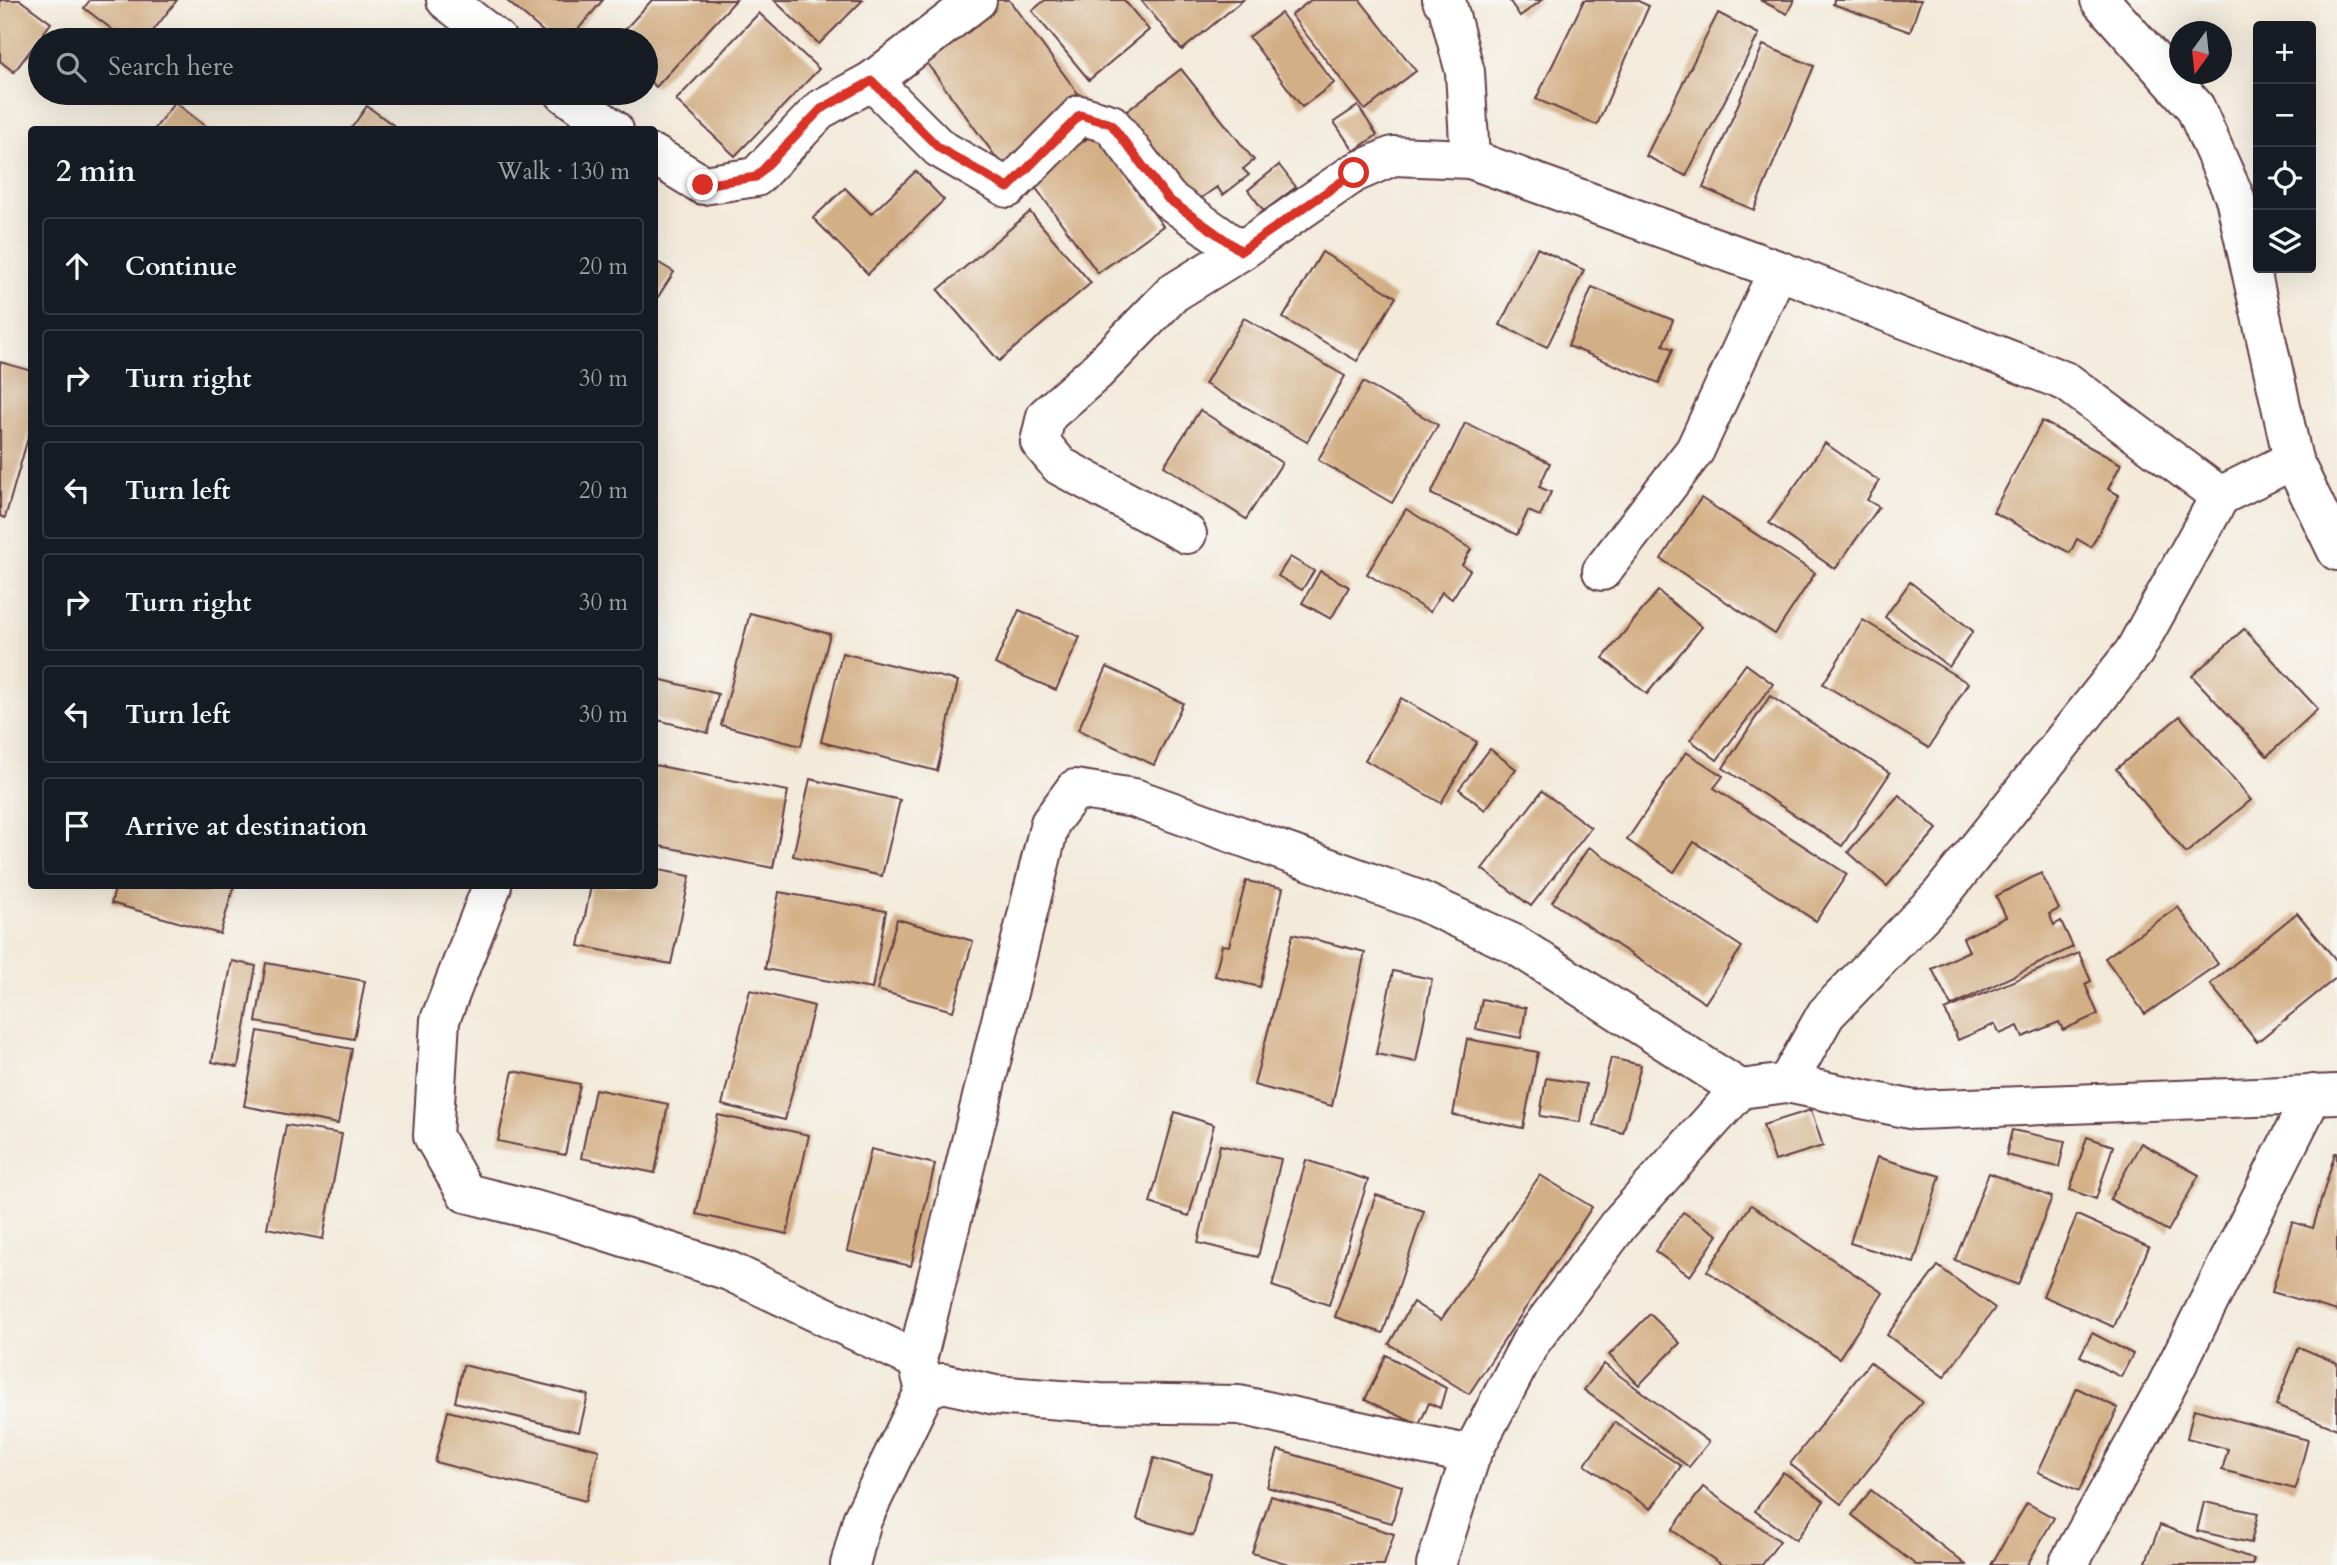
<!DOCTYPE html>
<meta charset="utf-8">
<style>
:root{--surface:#171b24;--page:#242831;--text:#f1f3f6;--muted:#9ea1a6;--line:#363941}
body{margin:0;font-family:Cardo,serif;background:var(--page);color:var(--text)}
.controls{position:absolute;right:21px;top:21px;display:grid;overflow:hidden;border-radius:7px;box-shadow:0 7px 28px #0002}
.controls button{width:63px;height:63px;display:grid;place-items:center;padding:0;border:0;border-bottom:2px solid var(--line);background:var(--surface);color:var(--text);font:35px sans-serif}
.compass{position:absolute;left:2169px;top:21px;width:63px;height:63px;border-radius:50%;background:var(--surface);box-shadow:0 7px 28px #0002;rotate:195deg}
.stop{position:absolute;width:21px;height:21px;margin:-16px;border:5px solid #d93025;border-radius:50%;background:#fff}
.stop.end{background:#d93025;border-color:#fff;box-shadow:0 2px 7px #0008}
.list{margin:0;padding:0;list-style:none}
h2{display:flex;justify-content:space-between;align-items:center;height:91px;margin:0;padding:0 28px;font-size:30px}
h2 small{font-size:23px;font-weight:400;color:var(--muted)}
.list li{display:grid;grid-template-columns:46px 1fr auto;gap:21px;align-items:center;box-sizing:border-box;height:98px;margin:0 14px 14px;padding:0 14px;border:2px solid var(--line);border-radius:7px}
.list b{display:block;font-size:26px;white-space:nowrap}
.list em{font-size:23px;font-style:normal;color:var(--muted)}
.icon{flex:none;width:38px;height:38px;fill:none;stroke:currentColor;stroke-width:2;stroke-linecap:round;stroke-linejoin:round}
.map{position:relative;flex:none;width:2337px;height:1565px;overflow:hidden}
.search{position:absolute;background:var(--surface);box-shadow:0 7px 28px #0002;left:28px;top:28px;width:630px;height:77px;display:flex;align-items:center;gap:18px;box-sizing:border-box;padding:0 24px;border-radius:38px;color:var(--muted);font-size:26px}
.panel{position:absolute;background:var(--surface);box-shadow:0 7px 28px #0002;left:28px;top:126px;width:630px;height:763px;border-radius:7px}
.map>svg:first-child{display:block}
</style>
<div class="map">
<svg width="2337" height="1565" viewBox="0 0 2337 1565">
<rect width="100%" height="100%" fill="#f6f6f2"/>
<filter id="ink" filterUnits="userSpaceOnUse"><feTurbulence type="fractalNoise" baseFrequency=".0143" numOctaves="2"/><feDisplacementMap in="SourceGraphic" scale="14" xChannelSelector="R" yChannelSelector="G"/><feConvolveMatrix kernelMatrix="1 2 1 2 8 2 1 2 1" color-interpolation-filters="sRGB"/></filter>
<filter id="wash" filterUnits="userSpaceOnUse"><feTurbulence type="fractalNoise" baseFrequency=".00686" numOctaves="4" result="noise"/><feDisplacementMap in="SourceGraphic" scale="28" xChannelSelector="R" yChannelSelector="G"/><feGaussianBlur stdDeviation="1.57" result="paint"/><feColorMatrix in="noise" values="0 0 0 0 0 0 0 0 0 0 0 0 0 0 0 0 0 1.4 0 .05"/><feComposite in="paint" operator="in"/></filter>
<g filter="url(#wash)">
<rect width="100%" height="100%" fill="#f3eada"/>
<g id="blocks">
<!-- building -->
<g fill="#d3af85">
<path d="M0,0h20l31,23 -37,49 -14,-11z"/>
<path d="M90,0h87l-31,40h-20l-42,-32z"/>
<path d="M506,0h97l-34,40h-16z"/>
<path d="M652,0h84l-80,87 -10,-10v-37h-31z"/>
<path d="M774,0h89l-44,44z"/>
<path d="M997,0h12l79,107 -84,61 -83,-113z"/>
<path d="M1045,0h79l25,30 -60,50 -57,-69z"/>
<path d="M1141,0h102l-61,50z"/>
<path d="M1311,0h49l56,71 -51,39 -74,-95z"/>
<path d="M1509,0h33l-22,16z"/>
<path d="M1584,0h52l13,6 -52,119 -61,-26z"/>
<path d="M1760,0h34l-7,14z"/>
<path d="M1834,0h87l-11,32 -77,-28z"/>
<path d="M759,13l60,56 -84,87 -59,-56z"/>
<path d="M1281,13l53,70 -32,24 -53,-70z"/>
<path d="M1718,13l41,21 -73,142 -40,-20z"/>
<path d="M1763,45l51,21 -60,144 -51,-22z"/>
<path d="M1181,69l73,91 -11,9 6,6 -26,20 -6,-8 -24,17 -71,-89z"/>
<path d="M175,102l35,28h-56z"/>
<path d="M367,106l33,24h-50z"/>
<path d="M1358,106l19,29 -23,16 -20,-29z"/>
<path d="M1095,133l68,93 -65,47 -68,-93z"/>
<path d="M1279,165l17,22 -32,24 -16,-21z"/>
<path d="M916,171l28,29 -76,74 -55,-56 32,-30 26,26z"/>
<path d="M1030,212l61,71 -92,78 -61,-71z"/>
<path d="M1537,248l47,22 -37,77 -47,-22z"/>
<path d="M1322,252l74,45 -39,64 -74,-43z"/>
<path d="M654,260l20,12 -20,31z"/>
<path d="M1592,287l81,33 -10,25 10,4 -14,34 -91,-37z"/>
<path d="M1244,318l101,58 -38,66 -102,-58z"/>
<path d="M0,362l32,9v53l-27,94 -5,-2z"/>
<path d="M1363,382l75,43 -46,78 -74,-43z"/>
<path d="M1200,410l82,53 -36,56 -82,-53z"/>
<path d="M2042,421l79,43 -13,25 11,6 -28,52 -14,-8 -7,14 -77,-41z"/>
<path d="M1465,423l85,40 -11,24 12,5 -11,24 -12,-5 -11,24 -86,-41z"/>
<path d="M1825,443l54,38 -12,19 12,7 -44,62 -66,-46z"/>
<path d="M1701,498l114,75 -40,61 -114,-75z"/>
<path d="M1406,509l65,40 -9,16 8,5 -18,29 -10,-7 -12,20 -63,-38z"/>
<path d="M1290,557l24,14 -12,19 -24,-14z"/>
<path d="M1320,571l29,16 -18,32 -29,-16z"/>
<path d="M1910,582l63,49 -24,36 -64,-50z"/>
<path d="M1658,591l44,36 -55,67 -44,-36z"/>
<path d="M1019,610l61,27 -24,53 -61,-26z"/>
<path d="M750,613l80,21 -29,112 -80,-21z"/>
<path d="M1863,620l105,63 -39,65 -106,-64z"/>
<path d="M2244,629l74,80 -51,47 -75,-80z"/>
<path d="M842,653l116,28 -21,90 -116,-29z"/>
<path d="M1746,664l27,20 -56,76 -27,-20z"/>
<path d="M1107,667l76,36 -29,62 -76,-35z"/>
<path d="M654,678l64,16 -10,39 -54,-14z"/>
<path d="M1770,696l120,77 -48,73 -119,-78z"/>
<path d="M1401,698l76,44 -36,61 -76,-43z"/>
<path d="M2180,716l71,84 -65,53 -70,-84z"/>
<path d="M1490,749l26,20 -31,41 -26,-21z"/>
<path d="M1686,752l37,24 -9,12 133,86 -31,47 -122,-79 -20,30 -47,-32z"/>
<path d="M654,765l134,26 -15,77 -119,-23z"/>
<path d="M810,779l90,21 -18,76 -89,-20z"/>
<path d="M1542,791l49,37 -60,78 -49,-37z"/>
<path d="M1899,795l38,34 -50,57 -39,-34z"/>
<path d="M1589,847l153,100 -37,56 -153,-101z"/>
<path d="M654,869l36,7 -19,88 -92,-18 12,-60h63z"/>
<path d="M2041,873l18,36 -10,5 5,11 7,-4 12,26 -122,59 -19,-37 37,-18 -6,-13 43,-21 -10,-21z"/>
<path d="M1246,881l37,7 -23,99 -45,-11 7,-31 7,1z"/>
<path d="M116,886h118l-14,48 -109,-31z"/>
<path d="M779,892l107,19 -14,78 -107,-20z"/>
<path d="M2178,907l40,57 -73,50 -40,-56z"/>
<path d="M2297,913l40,48v16l-80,65 -47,-58z"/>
<path d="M897,919l76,22 -20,70 -76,-21z"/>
<path d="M1293,934l72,18 -33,154 -78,-21z"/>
<path d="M2079,953l12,28 -6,3 13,30 -35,16 -4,-8 -36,15 -5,-11 -18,8 -5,-10 -37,16 -13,-30z"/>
<path d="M232,961l24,5 -18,101 -26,-5z"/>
<path d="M266,963l99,18 -11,58 -98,-17z"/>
<path d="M1393,971l39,8 -16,83 -40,-8z"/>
<path d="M750,990l64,16 -29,114 -63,-15z"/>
<path d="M1482,999l44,9 -5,30 -45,-9z"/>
<path d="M258,1031l94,18 -14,75 -94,-18z"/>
<path d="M1467,1039l71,13 -15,76 -70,-13z"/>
<path d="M1611,1058l30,7 -18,68 -29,-8z"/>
<path d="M513,1071l67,13 -15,71 -67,-14z"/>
<path d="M1546,1078l40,6 -6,38 -40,-6z"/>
<path d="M595,1089l73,15 -13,69 -74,-15z"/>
<path d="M1811,1110l12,36 -48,15 -12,-36z"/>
<path d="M1175,1112l39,13 -25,91 -39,-13z"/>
<path d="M718,1115l91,20 -22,99 -91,-20z"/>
<path d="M286,1125l56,9 -19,105 -56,-11z"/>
<path d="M2012,1130l53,11 -6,26 -53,-12z"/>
<path d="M2087,1137l26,9 -17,53 -26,-9z"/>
<path d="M2141,1143l58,32 -31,56 -58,-32z"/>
<path d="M1220,1145l61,14 -23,98 -60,-14z"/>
<path d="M871,1149l64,15 -24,102 -64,-15z"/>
<path d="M2335,1153h2v158l-65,-19 20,-70 21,6z"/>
<path d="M1877,1157l63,19 -26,87 -64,-20z"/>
<path d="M1306,1160l62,20 -39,125 -57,-19z"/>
<path d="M1989,1173l63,24 -34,88 -63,-25z"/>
<path d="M1540,1175l52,32 -123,187 -80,-50 24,-42 28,18z"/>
<path d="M1376,1195l48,16 -41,122 -48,-16z"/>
<path d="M1751,1205l132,88 -44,65 -132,-87z"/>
<path d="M1683,1212l35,23 -28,41 -35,-25z"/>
<path d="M2077,1215l72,32 -35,80 -71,-31z"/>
<path d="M1938,1266l57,42 -51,69 -57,-42z"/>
<path d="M1650,1314l30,29 -41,42 -30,-30z"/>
<path d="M2092,1333l41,21 -12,23 -41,-21z"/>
<path d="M2299,1347l38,16v66l-61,-24z"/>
<path d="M1386,1355l60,33 -6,20 -11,-5 -10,22 -54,-25z"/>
<path d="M1870,1362l52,40 -81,102 -51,-40z"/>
<path d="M1604,1364l105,78 -20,25 -105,-77z"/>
<path d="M463,1365l125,30 -9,37 -124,-30z"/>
<path d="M2077,1388l41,20 -39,83 -41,-19z"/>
<path d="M2194,1409l114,31 -13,49 -73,-19 6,-21 -41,-11z"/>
<path d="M448,1411l151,39 -13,51 -151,-39z"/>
<path d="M1615,1422l66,44 -30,43 -66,-44z"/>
<path d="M1278,1450l124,36 -10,37 -125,-36z"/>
<path d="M1154,1458l57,16 -18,61 -56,-16z"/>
<path d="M1783,1472l41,29 -28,39 -41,-29z"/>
<path d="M1703,1487l77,54 -18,24h-40l-50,-35z"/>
<path d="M1871,1490l95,75h-50l-64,-50z"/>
<path d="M1271,1496l123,38 -10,31h-92l-40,-12z"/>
<path d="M2204,1502l54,11 -7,30 -54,-12z"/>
<path d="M2027,1503l27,15 -27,47h-36z"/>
<path d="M2160,1525l94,34 -2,6h-97l-9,-3z"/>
</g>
</g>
</g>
<g filter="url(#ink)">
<use href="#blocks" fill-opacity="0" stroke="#633d45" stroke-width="2"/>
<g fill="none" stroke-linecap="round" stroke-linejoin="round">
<defs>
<g id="minor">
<path d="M446,0l51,40"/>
<path d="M1442,0l5,4 18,68 5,87"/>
<path d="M2100,0l95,107 40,91 58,262 44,91"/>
<path d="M872,81l105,-81"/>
<path d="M564,93l50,37"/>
<path d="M654,155l49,30 53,-8 65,-68 51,-28 67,67 69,40 72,-73 31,9 57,75 73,52"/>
<path d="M1187,534l-127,-68 -20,-24 6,-26 50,-44 77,-79 68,-42 113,-78 39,-17 77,3 308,111 289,112 153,114 73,-36"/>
<path d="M1602,571l93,-121 83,-180"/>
<path d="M492,886l-52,134 -7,116 33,57 96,24 167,54 188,89"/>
<path d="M1787,1083l127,27 423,-16"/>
<path d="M925,1390l18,-7 52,12 105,8 139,2 232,50"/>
<path d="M850,1565l12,-45 63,-130 -8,-30 133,-537 25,-34 59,9 285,102 95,44 226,145"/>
<path d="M1436,1565l35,-110 59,-112 89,-119 121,-135 47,-6 39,-69 114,-118 194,-244 86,-156"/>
<path d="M2068,1565l97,-176 148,-295"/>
</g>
</defs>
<!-- minor casing -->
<use href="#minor" stroke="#633d45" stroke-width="42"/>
<!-- minor -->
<use href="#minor" stroke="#fff" stroke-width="38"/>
</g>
</g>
<g fill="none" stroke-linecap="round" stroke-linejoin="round" filter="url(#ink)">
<!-- route -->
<path stroke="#d93025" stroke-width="9" d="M703,185l53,-8 65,-68 51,-28 67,67 69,40 72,-73 31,9 57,75 73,52 113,-78"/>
</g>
</svg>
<div class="controls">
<button>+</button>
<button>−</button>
<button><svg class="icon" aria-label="locate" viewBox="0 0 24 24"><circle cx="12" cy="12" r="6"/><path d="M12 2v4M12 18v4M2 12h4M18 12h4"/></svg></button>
<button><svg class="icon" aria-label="layers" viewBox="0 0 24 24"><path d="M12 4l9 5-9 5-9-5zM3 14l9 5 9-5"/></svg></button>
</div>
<svg class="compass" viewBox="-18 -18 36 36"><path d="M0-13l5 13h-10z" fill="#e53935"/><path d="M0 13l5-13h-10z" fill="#9ea1a6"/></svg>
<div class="stop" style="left:1354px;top:173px"></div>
<div class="stop end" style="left:703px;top:185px"></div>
<div class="search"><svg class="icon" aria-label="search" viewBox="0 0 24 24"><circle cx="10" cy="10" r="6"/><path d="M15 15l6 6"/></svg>Search here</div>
<section class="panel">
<h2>2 min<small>Walk · 130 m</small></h2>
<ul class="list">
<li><svg class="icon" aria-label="ahead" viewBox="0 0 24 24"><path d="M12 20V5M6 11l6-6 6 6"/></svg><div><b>Continue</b></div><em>20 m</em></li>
<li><svg class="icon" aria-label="right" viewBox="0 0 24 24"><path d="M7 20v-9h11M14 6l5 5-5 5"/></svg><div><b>Turn right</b></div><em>30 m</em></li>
<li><svg class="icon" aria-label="left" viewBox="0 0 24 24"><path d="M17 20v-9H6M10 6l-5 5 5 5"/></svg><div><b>Turn left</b></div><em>20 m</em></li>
<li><svg class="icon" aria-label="right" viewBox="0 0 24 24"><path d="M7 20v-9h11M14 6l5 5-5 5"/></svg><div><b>Turn right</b></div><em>30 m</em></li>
<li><svg class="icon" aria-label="left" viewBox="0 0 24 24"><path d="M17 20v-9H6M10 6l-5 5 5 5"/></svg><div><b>Turn left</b></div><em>30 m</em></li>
<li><svg class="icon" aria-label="arrive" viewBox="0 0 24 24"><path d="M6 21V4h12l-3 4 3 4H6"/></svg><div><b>Arrive at destination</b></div></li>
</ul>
</section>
</div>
